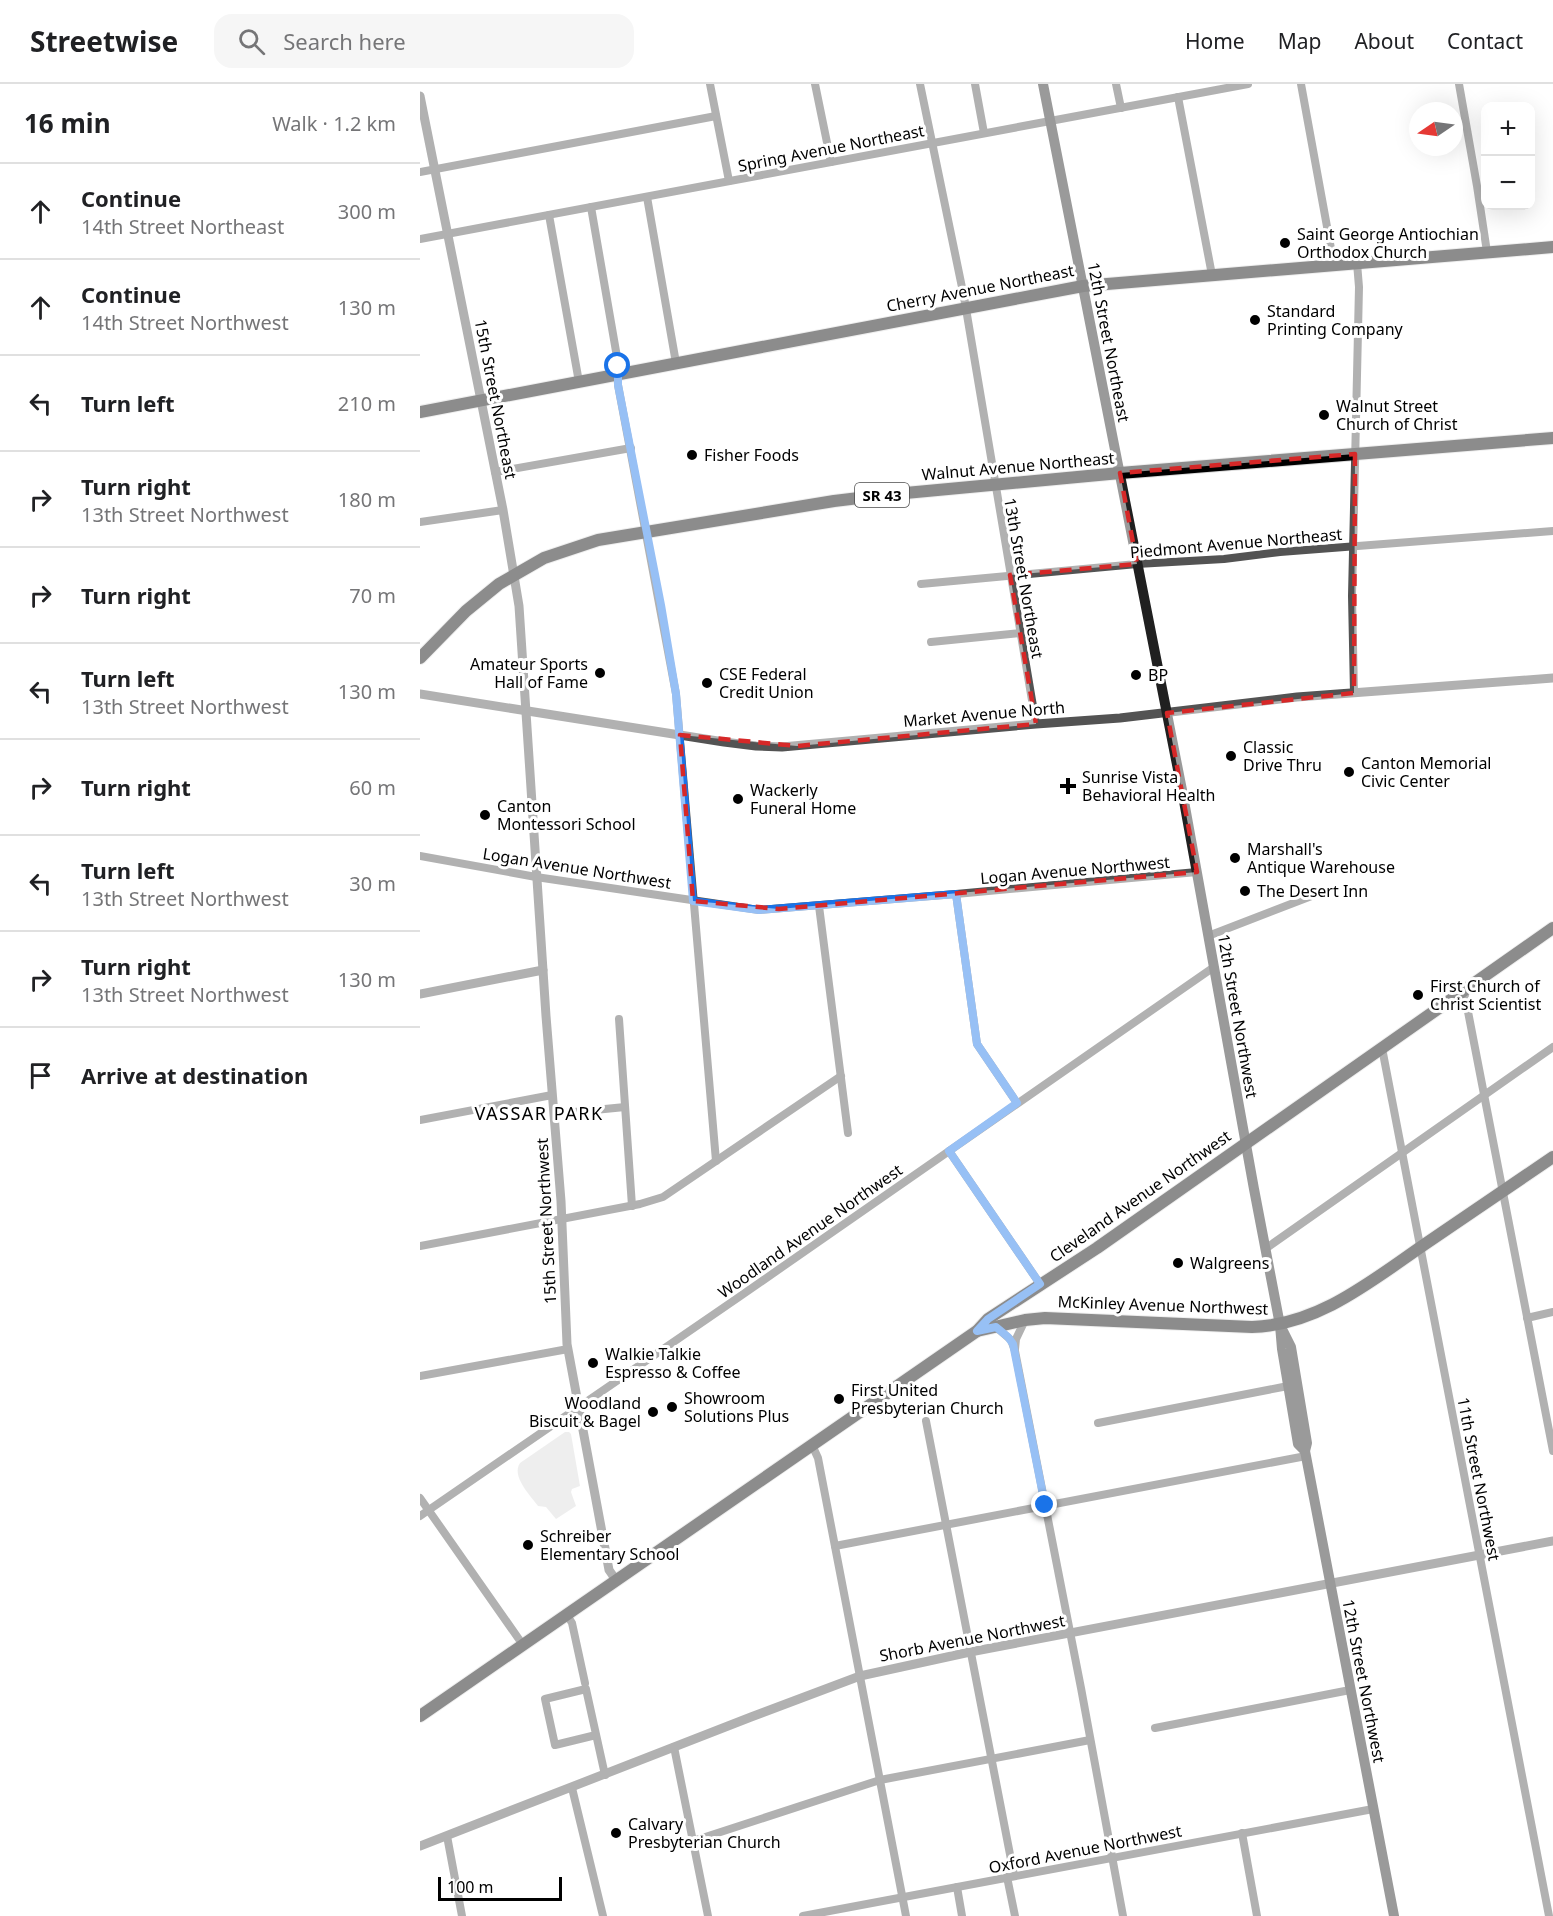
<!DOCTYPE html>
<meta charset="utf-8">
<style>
:root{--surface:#fff;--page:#f6f6f6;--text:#202124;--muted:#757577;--line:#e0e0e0}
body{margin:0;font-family:"Noto Sans",sans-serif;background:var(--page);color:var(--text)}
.controls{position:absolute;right:18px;top:18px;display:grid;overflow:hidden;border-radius:12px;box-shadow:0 6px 24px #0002}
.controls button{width:54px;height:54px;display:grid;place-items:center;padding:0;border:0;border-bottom:2px solid var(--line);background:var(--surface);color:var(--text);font:30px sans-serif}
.compass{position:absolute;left:989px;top:18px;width:54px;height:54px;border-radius:50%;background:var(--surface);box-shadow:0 6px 24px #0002;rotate:257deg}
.scale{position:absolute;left:18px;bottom:15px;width:124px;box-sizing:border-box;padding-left:6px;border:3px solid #000;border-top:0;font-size:16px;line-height:21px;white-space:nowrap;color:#000;-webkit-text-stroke:4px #fff;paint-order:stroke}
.stop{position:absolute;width:18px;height:18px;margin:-14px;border:4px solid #1a73e8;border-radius:50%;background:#fff}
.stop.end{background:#1a73e8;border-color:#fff;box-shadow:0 2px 6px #0008}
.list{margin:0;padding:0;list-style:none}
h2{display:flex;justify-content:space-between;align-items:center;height:78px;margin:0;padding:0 24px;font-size:26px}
h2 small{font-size:20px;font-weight:400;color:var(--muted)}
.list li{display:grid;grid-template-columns:39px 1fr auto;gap:18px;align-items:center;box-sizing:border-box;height:96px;padding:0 24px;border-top:2px solid var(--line)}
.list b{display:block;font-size:22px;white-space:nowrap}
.list p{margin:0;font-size:20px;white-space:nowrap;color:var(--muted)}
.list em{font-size:20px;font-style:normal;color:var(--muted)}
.icon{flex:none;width:33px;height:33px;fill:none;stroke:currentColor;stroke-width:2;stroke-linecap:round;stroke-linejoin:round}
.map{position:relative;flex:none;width:1133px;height:1832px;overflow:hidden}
header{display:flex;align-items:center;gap:36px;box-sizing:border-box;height:84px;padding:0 30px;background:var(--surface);border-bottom:2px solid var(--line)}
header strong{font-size:28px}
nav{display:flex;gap:33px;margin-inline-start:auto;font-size:21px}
.search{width:420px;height:54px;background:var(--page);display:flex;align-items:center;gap:15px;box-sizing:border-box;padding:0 21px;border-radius:18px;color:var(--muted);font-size:22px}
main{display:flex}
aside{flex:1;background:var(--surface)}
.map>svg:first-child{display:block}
</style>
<header>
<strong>Streetwise</strong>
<div class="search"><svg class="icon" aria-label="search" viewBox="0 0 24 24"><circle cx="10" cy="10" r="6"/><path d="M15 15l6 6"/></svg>Search here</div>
<nav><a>Home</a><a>Map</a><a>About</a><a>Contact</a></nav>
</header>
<main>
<aside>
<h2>16 min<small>Walk · 1.2 km</small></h2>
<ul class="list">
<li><svg class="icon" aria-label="ahead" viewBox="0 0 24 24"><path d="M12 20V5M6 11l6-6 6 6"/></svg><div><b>Continue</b><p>14th Street Northeast</p></div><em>300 m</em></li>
<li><svg class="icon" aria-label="ahead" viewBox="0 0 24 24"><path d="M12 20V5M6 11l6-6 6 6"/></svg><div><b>Continue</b><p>14th Street Northwest</p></div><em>130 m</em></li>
<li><svg class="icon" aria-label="left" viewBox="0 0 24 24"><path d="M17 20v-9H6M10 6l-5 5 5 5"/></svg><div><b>Turn left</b></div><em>210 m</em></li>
<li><svg class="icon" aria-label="right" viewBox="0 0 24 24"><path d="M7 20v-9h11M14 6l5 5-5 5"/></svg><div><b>Turn right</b><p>13th Street Northwest</p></div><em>180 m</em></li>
<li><svg class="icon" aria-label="right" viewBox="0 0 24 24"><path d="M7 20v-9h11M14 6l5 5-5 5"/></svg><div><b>Turn right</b></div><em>70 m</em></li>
<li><svg class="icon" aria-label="left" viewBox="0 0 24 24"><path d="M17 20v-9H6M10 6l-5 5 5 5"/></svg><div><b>Turn left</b><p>13th Street Northwest</p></div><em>130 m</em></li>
<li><svg class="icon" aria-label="right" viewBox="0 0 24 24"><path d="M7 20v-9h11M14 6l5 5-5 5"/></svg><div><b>Turn right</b></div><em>60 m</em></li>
<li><svg class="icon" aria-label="left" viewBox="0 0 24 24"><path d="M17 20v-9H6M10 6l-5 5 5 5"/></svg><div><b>Turn left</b><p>13th Street Northwest</p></div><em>30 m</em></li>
<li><svg class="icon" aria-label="right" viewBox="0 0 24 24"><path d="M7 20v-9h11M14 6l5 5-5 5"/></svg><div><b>Turn right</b><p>13th Street Northwest</p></div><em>130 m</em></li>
<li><svg class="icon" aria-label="arrive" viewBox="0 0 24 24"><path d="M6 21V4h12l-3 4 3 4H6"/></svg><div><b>Arrive at destination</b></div></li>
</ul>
</aside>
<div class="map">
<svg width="1133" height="1832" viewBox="0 0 1133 1832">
<rect width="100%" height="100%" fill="#fff"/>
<!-- green -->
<path fill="#dadada" d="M145,1348h4l2,2 9,52 -8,3 -1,3 5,14 -20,13 -10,-12 -8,-1c-8,-11 -27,-30 -18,-43z"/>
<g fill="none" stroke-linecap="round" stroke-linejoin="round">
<defs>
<g id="primary">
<path d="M0,328l663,-126 470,-39"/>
<path d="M0,574l46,-47 33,-27 45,-26 54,-18 236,-39 50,-6 236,-22 433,-35"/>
<path d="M557,1247l48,-11 20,-2 207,9c69,-2 124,-50 179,-87 41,-28 81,-55 122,-83"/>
<path d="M0,1632l557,-385 11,-12 109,-71 456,-320"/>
</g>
</defs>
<!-- primary casing -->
<use href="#primary" stroke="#dbdbdb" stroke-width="14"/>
<!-- minor -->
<g stroke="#535353" stroke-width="8">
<path d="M290,0l19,97"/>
<path d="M395,0l16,78"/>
<path d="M500,0l44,213 72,427"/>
<path d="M555,0l9,49"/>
<path d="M696,0l5,24"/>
<path d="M881,0l33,181"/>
<path d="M1039,0l18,102 10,66"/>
<path d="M758,13l34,178"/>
<path d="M0,88l296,-56"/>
<path d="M227,113l29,166"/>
<path d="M171,123l26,150 1,28 58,309 40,467"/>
<path d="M129,131l30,167"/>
<path d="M0,155l828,-155"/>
<path d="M75,388l136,-24"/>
<path d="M0,438l83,-12"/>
<path d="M501,500l216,-20 87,-5 56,-7 273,-21"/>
<path d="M511,558l89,-9"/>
<path d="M934,609l-2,-97 7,-309 -2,-24"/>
<path d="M0,772l116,21 223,33 197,-16 241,-22"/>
<path d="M536,810l21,150 40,59"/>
<path d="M399,822l29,227"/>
<path d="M788,852l114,-44"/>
<path d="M1044,907l89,460"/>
<path d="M199,935l13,187"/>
<path d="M962,964l167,868"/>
<path d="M134,1030l71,-7"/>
<path d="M0,1036l132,-25"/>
<path d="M529,1067l91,133"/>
<path d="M0,1162l220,-42 23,-7 178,-121"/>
<path d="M845,1165l288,-202"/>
<path d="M1107,1234l26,-6"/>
<path d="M576,1243l15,13 4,11 66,337 42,228"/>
<path d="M595,1265l1,-10 9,-19"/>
<path d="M0,1292l148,-27"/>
<path d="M506,1337l88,454"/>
<path d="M678,1339l190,-37"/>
<path d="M392,1361l6,13 88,458"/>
<path d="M0,1414l103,147"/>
<path d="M0,1432l319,-219 475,-330"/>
<path d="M415,1462l471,-90"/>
<path d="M147,1531l5,8 13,60"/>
<path d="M735,1644l195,-38"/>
<path d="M176,1651l-41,10 -10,-46 41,-10 19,86"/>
<path d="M254,1663l34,169"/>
<path d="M152,1704l31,128"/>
<path d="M822,1749l15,83"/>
<path d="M27,1752l15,80"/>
<path d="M273,1757l187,-61 210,-40"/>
<path d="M587,1793l8,39"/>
<path d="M537,1803l5,29"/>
<path d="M383,1832l570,-107"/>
</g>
<!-- tertiary -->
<g stroke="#535353" stroke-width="9">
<path d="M0,12l83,414 16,96 27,410 15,185 6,143 42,226 7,10"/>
<path d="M0,610l304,48 32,4 26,1 254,-23 84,-6 177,-21 256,-19"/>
<path d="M0,910l123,-24"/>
<path d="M0,1762l331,-129 109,-41 110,-24 583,-111"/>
</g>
<!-- secondary -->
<g stroke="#202020" stroke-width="10">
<path d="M623,0l139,706 72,399 26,136 2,24 16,95 7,7"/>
<path d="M863,1247l8,16 16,96 -2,8 89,465"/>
</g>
<!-- primary -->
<use href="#primary" stroke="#000" stroke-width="12"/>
</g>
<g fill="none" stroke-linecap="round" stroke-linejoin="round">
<!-- route -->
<path stroke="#1a73e8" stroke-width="8" d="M198,282v19l43,220 15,89 17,207 66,9 197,-16 21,150 40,59 -68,48 91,133 -52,35 -11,12 19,-4 12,10 5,7 32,161"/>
</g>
<!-- marked area -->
<path d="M0 0H1133V1832H0ZM935,370l-1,239 -187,20 30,159 -418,37 -86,-8 -13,-166 117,11 239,-22 -26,-149 127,-11 -17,-91z" fill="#fff" fill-opacity=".55" fill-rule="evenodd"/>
<path fill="none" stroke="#d62828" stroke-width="4.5" stroke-dasharray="12 8" stroke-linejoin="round" d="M935,370l-1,239 -187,20 30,159 -418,37 -86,-8 -13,-166 117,11 239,-22 -26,-149 127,-11 -17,-91z"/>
<!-- markers -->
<g fill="#000" stroke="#fff" stroke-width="2">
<circle cx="865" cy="159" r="6"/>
<circle cx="835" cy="236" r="6"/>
<circle cx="904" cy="331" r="6"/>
<circle cx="272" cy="371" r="6"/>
<circle cx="180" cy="589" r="6"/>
<circle cx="716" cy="591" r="6"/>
<circle cx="287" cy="599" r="6"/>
<circle cx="811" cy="672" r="6"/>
<circle cx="929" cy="688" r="6"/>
<path d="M645 693h6v6h6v6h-6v6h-6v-6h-6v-6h6z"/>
<circle cx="318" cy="715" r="6"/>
<circle cx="65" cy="731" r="6"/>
<circle cx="815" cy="774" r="6"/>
<circle cx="825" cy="807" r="6"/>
<circle cx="998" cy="911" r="6"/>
<circle cx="758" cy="1179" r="6"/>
<circle cx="173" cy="1279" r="6"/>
<circle cx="419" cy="1315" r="6"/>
<circle cx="252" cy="1323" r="6"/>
<circle cx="233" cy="1328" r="6"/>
<circle cx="108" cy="1461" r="6"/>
<circle cx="196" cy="1749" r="6"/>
</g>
<g text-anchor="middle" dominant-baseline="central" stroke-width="6" stroke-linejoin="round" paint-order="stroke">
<!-- shield labels -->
<rect fill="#fff" stroke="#4c4c4c" stroke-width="1.5" x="435" y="399" width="54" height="24" rx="4.5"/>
<g font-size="15" font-weight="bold" fill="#000">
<text x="462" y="411">SR 43</text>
</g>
<!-- street labels -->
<g font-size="16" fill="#000" stroke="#fff">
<text transform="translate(411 64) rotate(-11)">Spring Avenue Northeast</text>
<text transform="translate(560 204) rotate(-11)">Cherry Avenue Northeast</text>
<text transform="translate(689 258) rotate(79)">12th Street Northeast</text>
<text transform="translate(76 315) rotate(79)">15th Street Northeast</text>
<text transform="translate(598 382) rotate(-5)">Walnut Avenue Northeast</text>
<text transform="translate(816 459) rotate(-5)">Piedmont Avenue Northeast</text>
<text transform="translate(604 494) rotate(80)">13th Street Northeast</text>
<text transform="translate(564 630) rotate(-5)">Market Avenue North</text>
<text transform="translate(157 784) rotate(9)">Logan Avenue Northwest</text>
<text transform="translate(655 786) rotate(-5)">Logan Avenue Northwest</text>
<text transform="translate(818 932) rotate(80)">12th Street Northwest</text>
<text transform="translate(720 1112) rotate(-35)">Cleveland Avenue Northwest</text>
<text transform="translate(126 1137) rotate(-93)">15th Street Northwest</text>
<text transform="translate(390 1147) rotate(-35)">Woodland Avenue Northwest</text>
<text transform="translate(743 1221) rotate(2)">McKinley Avenue Northwest</text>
<text transform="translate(1059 1395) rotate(79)">11th Street Northwest</text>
<text transform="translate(552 1554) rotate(-11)">Shorb Avenue Northwest</text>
<text transform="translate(944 1597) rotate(79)">12th Street Northwest</text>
<text transform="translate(665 1765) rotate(-11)">Oxford Avenue Northwest</text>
</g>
<!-- poi labels -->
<g font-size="16" fill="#000" stroke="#fff" text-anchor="start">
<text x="877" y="150">Saint George Antiochian<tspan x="877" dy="18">Orthodox Church</tspan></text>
<text x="847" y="227">Standard<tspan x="847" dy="18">Printing Company</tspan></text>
<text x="916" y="322">Walnut Street<tspan x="916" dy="18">Church of Christ</tspan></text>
<text x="284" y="371">Fisher Foods</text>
<text x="168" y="580" text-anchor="end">Amateur Sports<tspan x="168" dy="18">Hall of Fame</tspan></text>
<text x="299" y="590">CSE Federal<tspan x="299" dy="18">Credit Union</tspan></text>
<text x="728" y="591">BP</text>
<text x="823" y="663">Classic<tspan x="823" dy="18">Drive Thru</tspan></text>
<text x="941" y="679">Canton Memorial<tspan x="941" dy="18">Civic Center</tspan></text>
<text x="662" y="693">Sunrise Vista<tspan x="662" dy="18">Behavioral Health</tspan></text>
<text x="330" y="706">Wackerly<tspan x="330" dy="18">Funeral Home</tspan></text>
<text x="77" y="722">Canton<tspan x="77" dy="18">Montessori School</tspan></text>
<text x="827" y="765">Marshall's<tspan x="827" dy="18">Antique Warehouse</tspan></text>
<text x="837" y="807">The Desert Inn</text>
<text x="1010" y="902">First Church of<tspan x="1010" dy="18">Christ Scientist</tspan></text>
<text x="770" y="1179">Walgreens</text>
<text x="185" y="1270">Walkie Talkie<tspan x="185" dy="18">Espresso &amp; Coffee</tspan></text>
<text x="431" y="1306">First United<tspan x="431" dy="18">Presbyterian Church</tspan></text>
<text x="264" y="1314">Showroom<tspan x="264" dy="18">Solutions Plus</tspan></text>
<text x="221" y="1319" text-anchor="end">Woodland<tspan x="221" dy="18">Biscuit &amp; Bagel</tspan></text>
<text x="120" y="1452">Schreiber<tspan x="120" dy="18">Elementary School</tspan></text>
<text x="208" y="1740">Calvary<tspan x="208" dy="18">Presbyterian Church</tspan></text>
</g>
<!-- neighbourhood labels -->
<g font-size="18" letter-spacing="1.5" fill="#000" stroke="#fff">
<text x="119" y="1029">VASSAR PARK</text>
</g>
</g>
</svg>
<div class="controls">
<button>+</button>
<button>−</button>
</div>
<svg class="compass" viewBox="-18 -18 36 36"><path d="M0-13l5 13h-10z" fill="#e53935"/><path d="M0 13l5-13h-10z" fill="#757577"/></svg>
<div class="scale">100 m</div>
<div class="stop" style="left:198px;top:282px"></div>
<div class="stop end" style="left:625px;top:1421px"></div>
</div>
</main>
